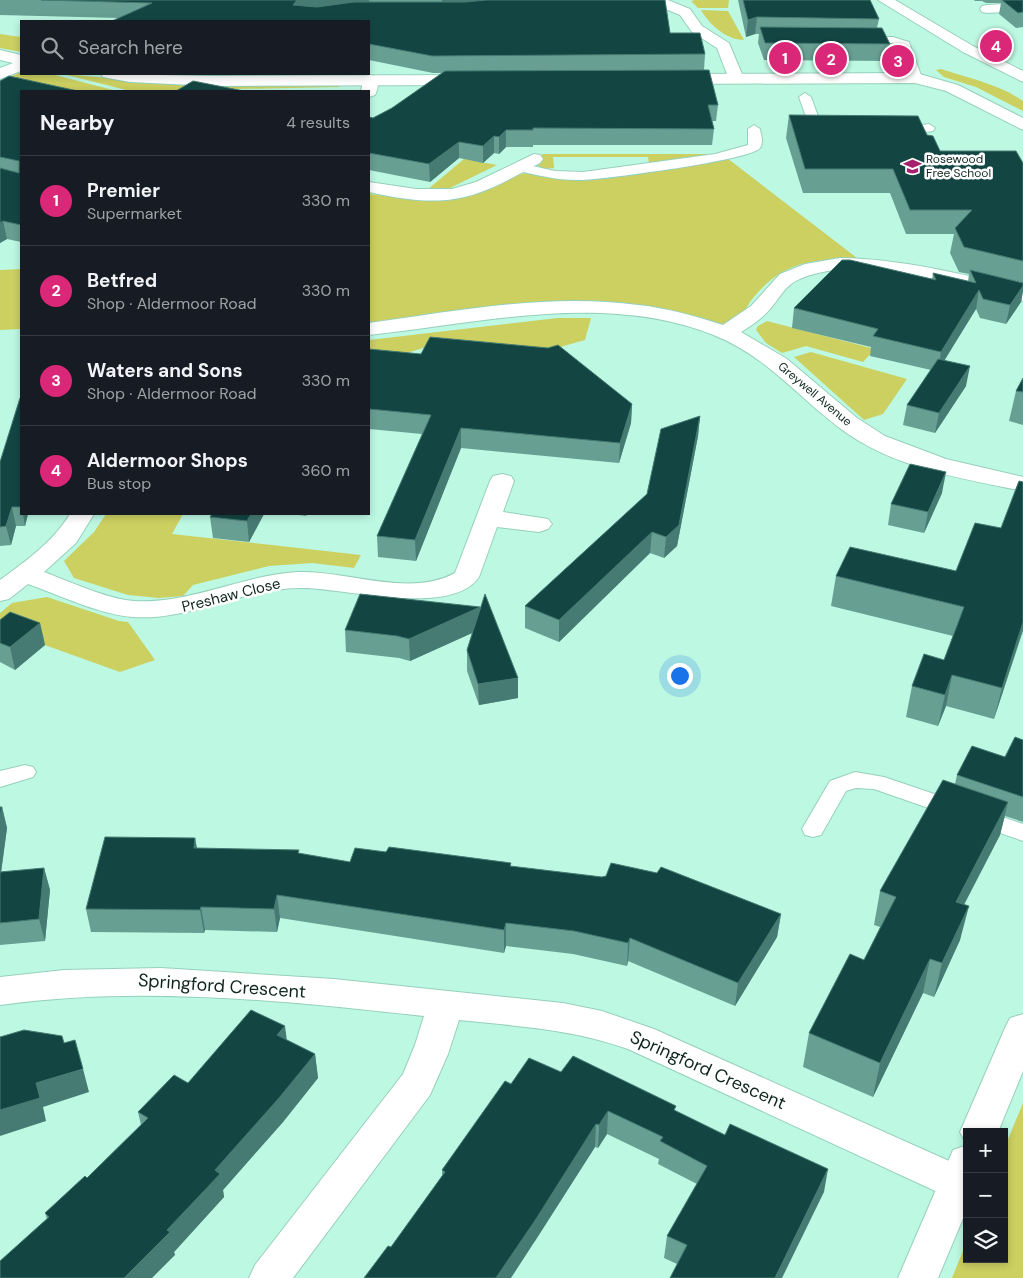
<!DOCTYPE html>
<meta charset="utf-8">
<style>
:root{--surface:#171b24;--page:#20242c;--text:#f1f3f6;--muted:#9ea1a6;--line:#363941;--accent:#db2777}
body{margin:0;font-family:"DM Sans",sans-serif;background:var(--page);color:var(--text)}
.controls{position:absolute;right:15px;bottom:15px;display:grid;overflow:hidden;border-radius:0px;box-shadow:0 2px 8px #0003}
.controls button{width:45px;height:45px;display:grid;place-items:center;padding:0;border:0;border-bottom:1px solid var(--line);background:var(--surface);color:var(--text);font:25px sans-serif}
.you{position:absolute;left:679px;top:675px;width:18px;height:18px;margin:-12px;border:4px solid #fff;border-radius:50%;background:#1a73e8;box-shadow:0 0 0 8px #1a73e833}
.badge{display:grid;place-items:center;width:32px;height:32px;border-radius:50%;background:var(--accent);color:#fff;font-size:16px;font-weight:700}
.pin{position:absolute;translate:-50% -50%;border:2px solid #fff;box-shadow:0 1px 5px #0006}
.list{margin:0;padding:0;list-style:none}
h2{display:flex;justify-content:space-between;align-items:center;height:65px;margin:0;padding:0 20px;font-size:21px}
h2 small{font-size:16px;font-weight:400;color:var(--muted)}
.list li{display:grid;grid-template-columns:32px 1fr auto;gap:15px;align-items:center;box-sizing:border-box;height:90px;padding:0 20px;border-top:1px solid var(--line)}
.list b{display:block;font-size:19px;white-space:nowrap}
.list p{margin:0;font-size:16px;white-space:nowrap;color:var(--muted)}
.list em{font-size:16px;font-style:normal;color:var(--muted)}
.icon{flex:none;width:28px;height:28px;fill:none;stroke:currentColor;stroke-width:2;stroke-linecap:round;stroke-linejoin:round}
.map{position:relative;flex:none;width:1023px;height:1278px;overflow:hidden}
.search{position:absolute;background:var(--surface);box-shadow:0 2px 8px #0003;left:20px;top:20px;width:350px;height:55px;display:flex;align-items:center;gap:12px;box-sizing:border-box;padding:0 18px;border-radius:0px;color:var(--muted);font-size:19px}
.panel{position:absolute;background:var(--surface);box-shadow:0 2px 8px #0003;left:20px;top:90px;width:350px;height:425px;border-radius:0px}
.map>svg:first-child{display:block}
</style>
<div class="map">
<svg width="1023" height="1278" viewBox="0 0 1023 1278">
<rect width="100%" height="100%" fill="#bdf8e3"/>
<!-- green -->
<g fill="#ccd061">
<path d="M695,0h34l-1,8h-30l-7,-7z"/>
<path d="M701,10l27,1 16,29c-18,0 -35,-16 -43,-30z"/>
<path d="M0,34l21,3v15l-21,-4z"/>
<path d="M941,69c27,9 58,15 82,32v10l-47,-24 -32,-10 -8,-7z"/>
<path d="M21,72l30,2 66,17h-56l-56,-12z"/>
<path d="M63,74l67,6 210,4 -1,3 -209,4z"/>
<path d="M543,154h172l-66,10 -1,-7h-95l1,11 -11,1 -5,-3 -1,-8z"/>
<path d="M727,158l130,100c-45,2 -74,3 -104,40 -9,12 -11,21 -26,28l-161,-23 -197,22v-131l45,5 45,-2 30,-8 22,-13 16,-3 31,6 37,-1z"/>
<path d="M464,159l33,6 -47,23 -23,2z"/>
<path d="M21,269v60l-21,1v-60z"/>
<path d="M558,318h33l-6,22 -46,13 -100,-10 -45,14 -25,-2v-15z"/>
<path d="M767,321l108,28 -12,13 -57,-16 -24,7 -16,-10 -10,-13 2,-4z"/>
<path d="M811,352l96,27 -24,35 -19,6 -70,-63z"/>
<path d="M106,514h77l-11,20 189,21 -7,13 -42,-5 -43,3 -76,19 -10,11 -24,2 -31,-3 -54,-17 -10,-17 30,-29z"/>
<path d="M47,597l72,24 9,1 27,38 -35,12 -120,-43v-16l12,-10z"/>
<path d="M1023,1103v175h-71l15,-37v18h37v-110z"/>
</g>
<g fill="none" stroke-linecap="round" stroke-linejoin="round">
<defs>
<g id="lane">
<path d="M862,37h31l16,5 13,36 -2,2h-8l-2,-2 -10,-32 -8,-3 -34,-1 -1,-2 1,-2z"/>
<path d="M805,93l6,4 12,33 5,1 2,3 -2,3 -10,1 -6,-4 -13,-37z"/>
<path d="M929,124l6,4 -2,3 -35,5 -6,-4 6,-4z"/>
<path d="M754,125l6,4c1,6 4,13 0,19 -8,12 -155,31 -177,32 -23,1 -46,-5 -69,-10l-1,-3 6,-4 36,8 28,1 132,-18 33,-9v-16z"/>
<path d="M25,765l8,2 3,5 -3,5 -33,10v-16z"/>
<path d="M855,772l29,5 139,47v17l-149,-52 -18,-1 -10,3 -25,44 -8,2 -8,-2 -3,-6 28,-48z"/>
</g>
<g id="street">
<path d="M636,0h32l22,9 12,17 27,17 15,36 -2,3h-12l-13,-34 -25,-16 -12,-17 -17,-7 -25,-5z"/>
<path d="M1023,3v8l-36,2 -5,-1 -2,-3 2,-3 5,-1z"/>
<path d="M21,60v11l-21,8v-11z"/>
<path d="M370,75l6,2c3,5 2,13 -1,18l-6,2v-6h-8l3,-14z"/>
<path d="M534,154l6,1 3,4 -3,4c-20,10 -40,23 -62,30 -36,13 -73,7 -109,-1v-10l47,7h36l24,-7z"/>
<path d="M840,258c63,1 122,16 183,31v12c-60,-14 -172,-51 -229,-19 -10,6 -16,18 -23,26 -8,10 -19,17 -30,24l46,27 70,59 28,18 61,23 77,18v14c-58,-12 -124,-22 -175,-57 -47,-33 -77,-75 -132,-98 -110,-45 -234,-13 -347,-1v-12c88,-12 180,-30 269,-18 29,3 57,11 85,20l28,-19 29,-32 25,-10z"/>
<path d="M502,474l9,2 3,5 -11,31 45,7 4,5 -4,5 -9,3 -42,-5 -18,50c-28,41 -137,10 -179,11 -58,0 -109,33 -167,29 -32,-2 -74,-22 -105,-33l-19,15 -9,2v-21c26,-19 53,-38 70,-66h24l-18,29 -32,29c24,9 66,28 90,29 57,3 108,-26 164,-29 49,-2 111,26 157,1l35,-92 3,-5z"/>
<path d="M161,968l173,11 229,24 39,8 52,18 313,140v28l-9,3 -14,-5 -316,-146c-55,-20 -112,-23 -169,-29l-11,34 -18,41 -137,183h-44l6,-13 148,-191 12,-29 9,-29c-140,-15 -283,-31 -424,-11v-28l64,-7z"/>
</g>
<g id="secondary">
<path d="M878,0h17l78,46 50,25v11l-60,-30z"/>
<path d="M0,50l21,5v10l-21,-5z"/>
<path d="M916,73l42,12 65,33v12l-77,-39 -31,-8 -242,1 -6,-2 -2,-3 2,-3 6,-2z"/>
<path d="M101,74l112,2 257,-1 6,2 2,3 -2,3 -6,2 -257,1 -83,-4 -27,-5z"/>
<path d="M1023,1014v57l-25,61h-31l-1,11 -6,-11 45,-104 5,-10z"/>
<path d="M967,1145v64l-29,69h-40l55,-128z"/>
</g>
</defs>
<!-- lane casing -->
<use href="#lane" stroke="#96d0bc" stroke-width="2"/>
<!-- street casing -->
<use href="#street" stroke="#96d0bc" stroke-width="2"/>
<!-- secondary casing -->
<use href="#secondary" stroke="#96d0bc" stroke-width="2"/>
<!-- lane -->
<use href="#lane" fill="#fff" fill-rule="evenodd"/>
<!-- street -->
<use href="#street" fill="#fff" fill-rule="evenodd"/>
<!-- secondary -->
<use href="#secondary" fill="#fff" fill-rule="evenodd"/>
</g>
<!-- wall -->
<g fill="#689f93">
<path d="M0,0h665l5,33 35,21 -1,16 14,35 -2,16h-4l2,8 -2,16h-179v2h-27l-7,7 -5,-1 -11,10 -24,-5 -29,24 -61,-12v-53l4,1 19,-10 51,-35h-10l-64,-13v-39l-250,-3 -119,-3z"/>
<path d="M738,0h132l9,19 -2,9 13,16 -3,17 -123,-1 -6,-17 1,-9h-4l-9,3z"/>
<path d="M974,0h49v27l-7,1 -17,-14 2,-11h-15l-4,-2h-7z"/>
<path d="M0,81l21,10v151l-14,-3 -7,4z"/>
<path d="M789,115l138,20 13,16 83,12v128l-2,11 -15,22 -26,-6 -4,-9 -32,51 22,26 -31,47 -32,-8 4,-20 24,-35 -61,-14 1,-9 -79,-19 2,-20 138,-28 1,-7 35,9 1,-8 -10,-2 -9,-19 4,-19h-48l-16,-41h-87l-17,-55z"/>
<path d="M369,349l263,55 -1,19 -12,40 -158,-15 -45,113 -38,-4 -1,-21 45,-102 -53,-5z"/>
<path d="M1023,378v47l-14,-4 7,-30z"/>
<path d="M21,398v116h7l-3,12h-9l-5,19 -11,1v-84z"/>
<path d="M700,416l-2,20 -21,110 -13,12 -14,-5 -91,89 -34,-14v-22l122,-112z"/>
<path d="M1023,482v149l-29,88 -48,-13 -8,20 -32,-9 6,-31 32,-26 9,-24 -122,-30 5,-30 120,-5 45,-43z"/>
<path d="M942,493l-18,40 -36,-8 3,-21z"/>
<path d="M264,514l-15,28 -36,-4 -3,-21z"/>
<path d="M292,514h15l-1,2z"/>
<path d="M480,609l38,89 -39,7 -12,-34v-21l5,-17 -62,28 -11,-3 -53,-6 -1,-22z"/>
<path d="M0,620l40,3 5,22 -30,25 -15,-8z"/>
<path d="M1023,740v82l-18,-6 -5,19 -36,70 -4,35 -26,57 -11,-4 -50,104 -70,-30 6,-34 55,-73 16,-33 -6,-2 6,-34 75,-107 2,-9 48,-18z"/>
<path d="M0,807h2l5,21 -6,44 43,-4 6,22 -5,51 -45,4z"/>
<path d="M195,838l2,10 102,6 51,8 36,-10 125,15 270,47 -4,23 -42,69 -107,-45 -1,5 -54,-12 -67,-8 -2,7 -224,-35 -3,14 -72,-2 -1,3 -113,-1 -5,-23z"/>
<path d="M286,1040l29,14 3,24 -35,44 -60,68 1,7 -50,55 1,3 -128,-36 -2,-6 42,-35 54,-53 -3,-13 50,-29z"/>
<path d="M561,1072l115,39 148,81 -147,72 -13,-6 3,-22 30,-52 -39,-20 1,-5 -52,-25 -9,14 -3,-1 -60,94 -144,6 51,-71v-6l69,-86z"/>
</g>
<!-- shaded-wall -->
<g fill="#467b73">
<path d="M296,0h73l1,7 -76,14 -1,-16z"/>
<path d="M442,0h94l-94,7z"/>
<path d="M757,17l-2,17 -9,3 2,-17z"/>
<path d="M506,130v17l-7,7v-17z"/>
<path d="M494,136v17l-11,10v-17z"/>
<path d="M459,142v16l-29,24 -1,-18z"/>
<path d="M3,221l4,18 -7,4v-20z"/>
<path d="M1023,286v5l-2,11 -15,22 4,-19z"/>
<path d="M979,290l-3,19 -38,62 3,-19z"/>
<path d="M970,366l-4,20 -31,47 4,-20z"/>
<path d="M632,404l-1,19 -12,40 1,-20z"/>
<path d="M700,416l-2,20 -21,110 -13,12 2,-21z"/>
<path d="M461,428v20l-45,113 -1,-21z"/>
<path d="M946,472l-4,21 -18,40 4,-21z"/>
<path d="M12,507l4,19 -5,19 -5,-19z"/>
<path d="M23,514h5l-3,12z"/>
<path d="M251,514h13l-15,28 -2,-21z"/>
<path d="M652,532l-2,21 -91,89v-22z"/>
<path d="M480,607l1,22 -71,32 -1,-22z"/>
<path d="M1023,622v7l-29,90 8,-31z"/>
<path d="M40,623l5,22 -30,25 -5,-23z"/>
<path d="M952,675l-6,31 -8,20 7,-31z"/>
<path d="M518,678v20l-39,7 -1,-21z"/>
<path d="M1008,802l-8,33 -52,100 8,-33z"/>
<path d="M2,807l5,21 -7,52v-63z"/>
<path d="M195,838l4,23 -5,-13z"/>
<path d="M44,868l6,22 -5,51 -6,-22z"/>
<path d="M277,895l3,23 -3,14 -3,-23z"/>
<path d="M969,906l-9,34 -26,57 8,-34z"/>
<path d="M201,907l4,23 -1,3 -4,-23z"/>
<path d="M781,914l-4,23 -42,69 3,-23z"/>
<path d="M506,923v23l-2,7v-23z"/>
<path d="M630,938l-2,23 -1,5 1,-23z"/>
<path d="M930,959l-7,34 -50,104 7,-34z"/>
<path d="M285,1026l3,23 -11,-14z"/>
<path d="M315,1054l3,24 -35,44 -60,68 1,7 -50,55 1,3 -23,23h-28l43,-48 48,-60z"/>
<path d="M83,1069l6,23 -46,15 3,14 -46,15v-26l36,-27z"/>
<path d="M608,1111l-1,23 -9,14 1,-23z"/>
<path d="M596,1124l-1,23 -60,94 -24,37h-15z"/>
<path d="M828,1169l-4,23 -42,86h-7z"/>
</g>
<!-- building -->
<g fill="#134643" stroke="#467b73">
<path d="M41,0h256l-4,5 24,2 37,-5h111l22,-2h178l5,33h30l5,21 -273,2 -63,-12v-23h-257l40,-18z"/>
<path d="M743,0h127l9,19 -122,-2 -9,3z"/>
<path d="M1002,0h21v12l-5,1z"/>
<path d="M760,27l122,1 8,16 -125,-1z"/>
<path d="M709,70l9,35h-10l6,24 -181,-1v2h-27l-7,7 -5,-1 -11,10 -24,-4 -30,22 -60,-11v-36l4,1 19,-10 53,-37z"/>
<path d="M9,76l69,15h-57v134l-18,-4 -3,2v-55l19,5v-12l-19,-4v-76z"/>
<path d="M193,81l51,10h-68z"/>
<path d="M789,115l129,1 9,19 6,1 7,15h76l7,12v98l-59,-14 -9,-19 17,-18h-62l-17,-41h-88z"/>
<path d="M842,260h8l86,20 -3,-7 43,10 -6,-13 53,13v3l-13,19 -27,-6 -4,-9 -38,62 -68,-16 5,-7 -84,-21z"/>
<path d="M430,337l118,11 10,-3 74,59 -12,39 -159,-15 -46,112 -38,-4 54,-121 -62,-6v-60l52,5z"/>
<path d="M938,359l32,7 -31,47 -32,-8z"/>
<path d="M1023,378v14l-7,-1z"/>
<path d="M20,398h1v109h-9l-6,19 -6,1v-65z"/>
<path d="M700,416l-21,109 -13,12 -14,-5 -93,88 -34,-14 122,-112 14,-65z"/>
<path d="M910,464l36,8 -18,40 -37,-8z"/>
<path d="M1019,481l4,1v140l-21,66 -50,-13 -7,20 -33,-9 12,-32 20,6 20,-53 -128,-31 14,-29 106,24 19,-48 26,5z"/>
<path d="M212,514h39l-4,7 -37,-4z"/>
<path d="M360,594l120,13 -71,32 -12,-3 -52,-6z"/>
<path d="M485,594l33,84 -40,6 -11,-34z"/>
<path d="M10,612l30,11 -30,24 -10,-4v-23z"/>
<path d="M1015,737l8,3v57l-66,-22 15,-29 33,11z"/>
<path d="M943,780l65,22 -52,100 13,4 -27,57 -12,-4 -50,104 -71,-30 41,-79 14,6 32,-63 -16,-6z"/>
<path d="M0,807h2l-2,10z"/>
<path d="M105,837l90,1 -1,10 105,2 -1,3 52,9 5,-14 31,4 3,-5 122,16 -1,3 92,11 4,-1 5,-13 46,10 4,-6 120,47 -43,69 -108,-45 -2,5 -54,-12 -68,-8 -2,7 -227,-35 -3,14 -73,-2 -1,3 -114,-1z"/>
<path d="M44,868l-5,51 -39,4v-51z"/>
<path d="M251,1010l34,16 -8,9 38,19 -36,44 -64,72 5,4 -53,56 3,2 -46,46h-124v-17l49,-44 -4,-4 40,-37 2,2 61,-60 -10,-6 36,-37 14,8z"/>
<path d="M24,1030l38,6 2,7 11,-3 8,29 -47,14 4,15 -40,12v-73z"/>
<path d="M573,1056l103,50 -2,4 51,25 5,-11 98,45 -53,109h-105l17,-33 -20,-9 40,-70 -47,-25 3,-4 -55,-26 -9,14 -3,-1 -60,95 -40,59h-132l24,-32 3,1 54,-75 -3,-2 63,-89 6,3 18,-26 32,14z"/>
</g>
<!-- icons -->
<defs>
<symbol id="school-bare" viewBox="-9 -9 18 18"><path d="M0-5L7-2L0 1L-7-2ZM-4 1L0 2.5L4 1V4Q0 6-4 4Z" fill="#a5216d" stroke="#fff" stroke-width="2.5" paint-order="stroke"/></symbol>
</defs>
<g fill-rule="evenodd">
<use href="#school-bare" x="900" y="154" width="25" height="25"/>
</g>
<g text-anchor="middle" dominant-baseline="central" stroke-width="5" stroke-linejoin="round" paint-order="stroke">
<!-- far-poi labels -->
<g font-size="12" fill="#0f261f" stroke="#fff" text-anchor="start">
<text x="926" y="159">Rosewood<tspan x="926" dy="14">Free School</tspan></text>
</g>
<!-- far-street labels -->
<g font-size="12" fill="#0f261f" stroke="#fff">
<text transform="translate(815 394) rotate(40)">Greywell Avenue</text>
</g>
<!-- street labels -->
<g font-size="15" fill="#0f261f" stroke="#fff">
<text transform="translate(231 595) rotate(-14)">Preshaw Close</text>
</g>
<!-- near-street labels -->
<g font-size="18" fill="#0f261f" stroke="#fff">
<text transform="translate(222 986) rotate(4)">Springford Crescent</text>
<text transform="translate(708 1070) rotate(24)">Springford Crescent</text>
</g>
</g>
</svg>
<div class="controls">
<button>+</button>
<button>−</button>
<button><svg class="icon" aria-label="layers" viewBox="0 0 24 24"><path d="M12 4l9 5-9 5-9-5zM3 14l9 5 9-5"/></svg></button>
</div>
<div class="you"></div>
<div class="pin badge" style="left:785px;top:58px">1</div>
<div class="pin badge" style="left:831px;top:59px">2</div>
<div class="pin badge" style="left:898px;top:61px">3</div>
<div class="pin badge" style="left:996px;top:46px">4</div>
<div class="search"><svg class="icon" aria-label="search" viewBox="0 0 24 24"><circle cx="10" cy="10" r="6"/><path d="M15 15l6 6"/></svg>Search here</div>
<section class="panel">
<h2>Nearby<small>4 results</small></h2>
<ul class="list">
<li><span class="badge">1</span><div><b>Premier</b><p>Supermarket</p></div><em>330 m</em></li>
<li><span class="badge">2</span><div><b>Betfred</b><p>Shop · Aldermoor Road</p></div><em>330 m</em></li>
<li><span class="badge">3</span><div><b>Waters and Sons</b><p>Shop · Aldermoor Road</p></div><em>330 m</em></li>
<li><span class="badge">4</span><div><b>Aldermoor Shops</b><p>Bus stop</p></div><em>360 m</em></li>
</ul>
</section>
</div>
